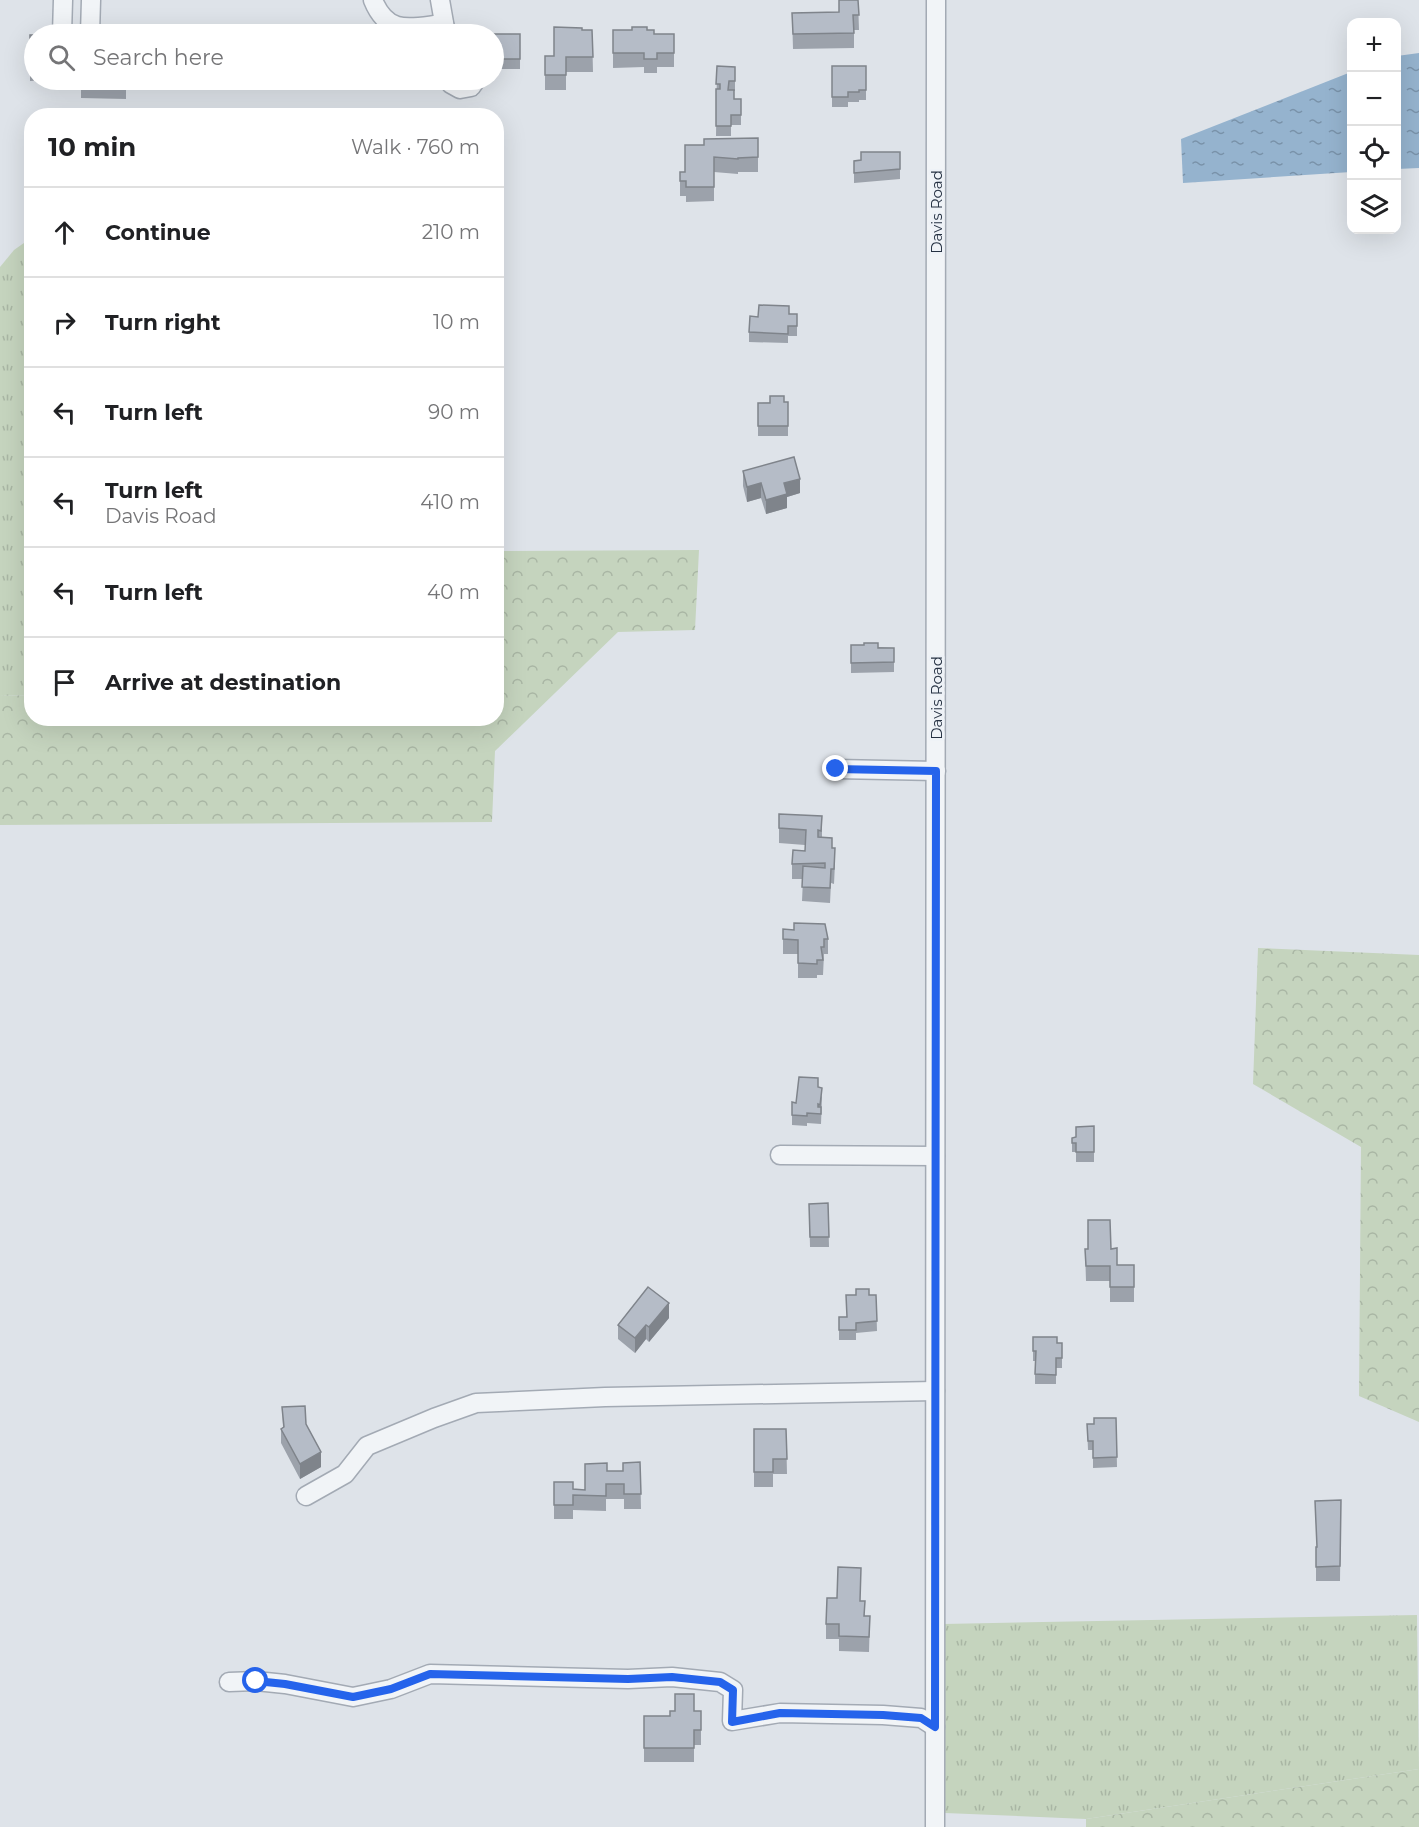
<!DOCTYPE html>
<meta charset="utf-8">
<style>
:root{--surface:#fff;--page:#f2f2f2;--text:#202124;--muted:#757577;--line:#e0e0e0}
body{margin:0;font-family:Montserrat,sans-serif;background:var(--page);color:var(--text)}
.controls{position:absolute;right:18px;top:18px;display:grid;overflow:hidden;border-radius:12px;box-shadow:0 6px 24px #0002}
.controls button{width:54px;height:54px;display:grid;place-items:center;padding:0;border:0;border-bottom:2px solid var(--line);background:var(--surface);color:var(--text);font:30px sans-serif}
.stop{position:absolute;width:18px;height:18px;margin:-14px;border:4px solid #2563eb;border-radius:50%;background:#fff}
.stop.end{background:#2563eb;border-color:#fff;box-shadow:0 2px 6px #0008}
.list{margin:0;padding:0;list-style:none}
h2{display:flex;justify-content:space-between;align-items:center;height:78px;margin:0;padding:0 24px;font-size:26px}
h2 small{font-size:20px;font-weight:400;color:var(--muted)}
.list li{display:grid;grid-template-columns:39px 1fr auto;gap:18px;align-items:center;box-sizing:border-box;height:90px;padding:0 24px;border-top:2px solid var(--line)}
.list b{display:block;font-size:22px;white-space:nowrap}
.list p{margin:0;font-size:20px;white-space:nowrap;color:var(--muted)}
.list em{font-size:20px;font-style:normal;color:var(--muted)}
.icon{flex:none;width:33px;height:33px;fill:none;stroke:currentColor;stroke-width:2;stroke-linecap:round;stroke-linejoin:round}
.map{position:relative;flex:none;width:1419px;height:1827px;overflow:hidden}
.search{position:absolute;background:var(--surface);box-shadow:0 6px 24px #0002;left:24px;top:24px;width:480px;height:66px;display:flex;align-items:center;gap:15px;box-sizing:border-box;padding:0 21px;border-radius:33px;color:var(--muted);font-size:22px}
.panel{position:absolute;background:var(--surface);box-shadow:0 6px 24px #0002;left:24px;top:108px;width:480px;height:618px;border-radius:24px}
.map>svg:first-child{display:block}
</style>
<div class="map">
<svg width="1419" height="1827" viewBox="0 0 1419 1827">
<defs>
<pattern id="grass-tufts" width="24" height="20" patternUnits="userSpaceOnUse" patternTransform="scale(1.5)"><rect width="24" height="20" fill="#c5d4be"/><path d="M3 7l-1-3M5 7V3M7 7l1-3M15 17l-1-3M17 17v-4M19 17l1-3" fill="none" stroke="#a9b6a4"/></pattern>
<pattern id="forest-crowns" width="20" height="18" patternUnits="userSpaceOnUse" patternTransform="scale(1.5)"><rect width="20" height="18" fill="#c5d4be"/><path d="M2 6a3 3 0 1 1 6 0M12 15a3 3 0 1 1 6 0" fill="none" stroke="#a9b6a4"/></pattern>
<pattern id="water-ripples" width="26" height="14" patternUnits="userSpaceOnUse" patternTransform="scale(1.5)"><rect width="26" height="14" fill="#95b3ce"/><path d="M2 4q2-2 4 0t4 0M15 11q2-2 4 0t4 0" fill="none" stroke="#7992a9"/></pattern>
</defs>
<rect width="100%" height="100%" fill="#dee3e9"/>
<!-- grass -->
<g fill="url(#grass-tufts)">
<path d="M31,238v457l-31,1v-429l14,-17z"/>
<path d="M1417,1615l2,154 -333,50 -141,-6 -2,-189z"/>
</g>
<!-- forest -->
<g fill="url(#forest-crowns)">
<path d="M699,550l-4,80 -77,2 -123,119 -3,71 -492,3v-129l31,-1 1,23h464l1,-167z"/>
<path d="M1258,948l161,7v467l-60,-26 2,-249 -108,-63z"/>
<path d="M1419,1769v58h-333v-8z"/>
</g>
<!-- water -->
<g fill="url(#water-ripples)">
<path d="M1419,53v115l-22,1v-113z"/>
<path d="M1351,72v100l-168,11 -2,-44z"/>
</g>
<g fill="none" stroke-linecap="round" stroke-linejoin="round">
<defs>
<g id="minor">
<path d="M373,0c15,37 39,27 71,24"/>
<path d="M440,0l6,34"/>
<path d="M62,34l1,-34"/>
<path d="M90,34l1,-34"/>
<path d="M450,80l1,4 9,5 11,-2 5,-7"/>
<path d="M836,769l100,2"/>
<path d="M780,1155l155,1"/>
<path d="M306,1496l39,-22 22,-28 67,-28 42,-15 129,-6 330,-6"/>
<path d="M229,1682l27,-1 29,3 68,13 38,-8 39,-15 198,5 44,-2 48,5 13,8 -1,31 48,-8 103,2 38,3 14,9"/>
<path d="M935,1827l1,-1827"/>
</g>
</defs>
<!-- minor casing -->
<use href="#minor" stroke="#a3aab4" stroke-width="21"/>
<!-- minor -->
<use href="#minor" stroke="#f1f4f7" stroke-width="18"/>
</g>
<!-- wall -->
<g fill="#9ca2ab">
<path d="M858,0l1,30h-5v18l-61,1 -1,-36 47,-1z"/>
<path d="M582,30h10l1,42h-27v18h-21v-34h9z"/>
<path d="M613,30l41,4h20v33h-17v6h-13v-6l-31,1z"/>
<path d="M494,34h26v35h-19v-5h-7z"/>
<path d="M30,35h4v45h18l-22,1z"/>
<path d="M717,66l18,1v24h-1v8h7v26h-10v11h-15z"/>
<path d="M832,66h34v34h-7v2h-11v5h-16z"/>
<path d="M81,80h45v19l-45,-1z"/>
<path d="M195,80h38v7l-38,1z"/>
<path d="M758,138v34h-20v2l-24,-2v29l-28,1v-6h-6v-24h5l19,-27z"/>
<path d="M900,152v27l-46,4v-22l7,-1z"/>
<path d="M789,314h8v22h-9v7l-39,-1v-10l9,-15z"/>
<path d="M784,402h4v34h-30v-33z"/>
<path d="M743,471l57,22 -13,4v11l-21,6 -5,-16 -14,4 -4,-16z"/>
<path d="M851,645l43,3v24l-43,1z"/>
<path d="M822,816v21l10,11 3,15 -1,21 -3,-1 -1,20 -28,-2 1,-22h-11v-15l13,-13v-6l-26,-2v-15z"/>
<path d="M783,929l45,10v15h-4l-1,21h-6v3h-19v-24h-15z"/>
<path d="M818,1087l4,10 -1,27 -14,-1v3l-15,-1v-10l4,-12z"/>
<path d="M1094,1126v36h-18v-10h-4v-14l4,-1z"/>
<path d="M828,1203l1,44h-19l-1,-43z"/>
<path d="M1085,1249h26l6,16h17v37h-24v-21h-24z"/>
<path d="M869,1295h7l1,36 -21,2v7h-17v-23h7z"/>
<path d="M669,1318l-20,24 -3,-3 -11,14 -17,-14v-14z"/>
<path d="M1033,1337l24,6h5v25h-6v16h-21v-23h-2z"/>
<path d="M282,1407l24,17 15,43 -21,12 -19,-36v-14l2,-2z"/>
<path d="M1116,1418l1,49 -24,1v-18h-5l-1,-26h7z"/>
<path d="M754,1429h32l1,45h-14v13h-19z"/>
<path d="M640,1462l1,47h-17v-10h-18v12l-33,-1v9h-19v-37l19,7 12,1 22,-19h16z"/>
<path d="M1341,1500l-1,81h-24v-34h1l-2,-46z"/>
<path d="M860,1601l5,15h5l-1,36 -30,-1v-12h-13v-15z"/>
<path d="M694,1711h7v34h-7v17h-50v-46h26z"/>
</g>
<!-- shaded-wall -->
<g fill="#7f848b">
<path d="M800,479v14l-13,4v11l-21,6v-14l18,-17z"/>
<path d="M761,483v15l-14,4v-15z"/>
<path d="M669,1303v15l-20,24v-15z"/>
<path d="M646,1325v14l-11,14v-15z"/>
<path d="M321,1452v15l-21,12v-15z"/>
</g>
<!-- building -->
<g fill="#b5bcc7" stroke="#7f848b" stroke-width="1.5">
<path d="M839,0h19l1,15h-6l1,18 -61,1 -1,-21 47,-1z"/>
<path d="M554,27l28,1v2h10l1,27h-27v18h-21v-19h9z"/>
<path d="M632,27h15v3h7v4h20v19h-17v6h-13v-6h-31v-23h19z"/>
<path d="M214,31v3h-22v-2z"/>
<path d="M485,34h35v25h-19v-5h-7v-20z"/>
<rect x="30" y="35" width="4" height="36"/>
<path d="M717,66l18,1v14h-6l-1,9h6v9h7v16h-10v11h-15v-37h4v-5h-4z"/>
<path d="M832,66h34v24h-7v2h-11v5h-16z"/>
<path d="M81,80h45v4l-45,-1z"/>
<path d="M758,138v19l-20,1v1l-24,-2v30h-28v-6h-6v-9h5v-27h19v-6z"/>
<path d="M861,152h39v17l-46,4v-12l7,-1z"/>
<path d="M759,305l30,1v8h8v12h-9v8l-39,-2 1,-16 8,1z"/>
<path d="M770,396h14v6h4v24h-30v-23h12z"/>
<path d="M794,457l6,22 -16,4 3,11 -21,6 -5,-17 -14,4 -4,-16z"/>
<path d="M864,643h14v5h16v14l-43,1v-18h13z"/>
<path d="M779,814l43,2 -1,15 -3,-1v7l14,1v10h3l-1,21h-3l-1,19 -28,-1 1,-21 22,2v-5l-33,1 1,-14 12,1 1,-21 -27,-2z"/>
<path d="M794,923l31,1 3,15h-4v8h-3l2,13h-6v4l-19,-1v-23l-15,-1v-10l11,1z"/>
<path d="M799,1077l19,1v9l4,1 -2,17 -2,-1v3h3v7l-14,-1v3l-15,-1v-13l4,1z"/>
<path d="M1094,1126v26h-18v-9h-4v-5l4,-1v-10z"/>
<path d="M828,1203l1,34h-19l-1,-33z"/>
<path d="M1088,1220h22l1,29 6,-1v17h17v22h-24v-21h-24l-1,-17h3z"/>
<path d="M648,1287l21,16 -20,24 -3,-2 -11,13 -17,-13z"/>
<path d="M856,1289h13v6h7l1,26 -21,2v7h-17v-13h8l-1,-22h10z"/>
<path d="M1033,1337h24v6h5v15h-6v17l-21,-1 1,-23h-3z"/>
<path d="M305,1406l1,18 15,28 -21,12 -19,-35 3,-2 -2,-20z"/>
<path d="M1094,1418h22l1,39 -24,1v-17h-5l-1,-17h7z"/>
<path d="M754,1429h32l1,30h-14v13h-19z"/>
<path d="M640,1462l1,32h-17v-10h-18v12l-33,-1v10h-19v-23h19v7l12,1v-26l22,-1v8h16v-8z"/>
<path d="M1341,1500l-1,66 -24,1v-20h1l-2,-46z"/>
<path d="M838,1567l23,1 -1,33h5l-1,15h6l-1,21 -30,-1v-12h-13l1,-26h10z"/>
<path d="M675,1694h19v17h7v19h-7v18h-50v-32h26v-5h5z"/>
</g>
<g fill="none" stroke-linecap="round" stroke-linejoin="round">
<!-- route -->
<path stroke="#2563eb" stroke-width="8" d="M256,1681l29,3 68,13 38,-8 39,-15 198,5 44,-2 48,5 13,8 -1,32 48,-9 103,2 38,3 14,9 1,-956 -100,-2"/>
</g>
<g text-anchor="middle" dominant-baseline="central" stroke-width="5" stroke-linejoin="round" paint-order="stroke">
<!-- street labels -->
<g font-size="15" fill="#253142" stroke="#eef2f7">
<text transform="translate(936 212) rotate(-90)">Davis Road</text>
<text transform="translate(936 698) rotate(-90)">Davis Road</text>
</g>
</g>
</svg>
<div class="controls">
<button>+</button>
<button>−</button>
<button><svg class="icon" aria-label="locate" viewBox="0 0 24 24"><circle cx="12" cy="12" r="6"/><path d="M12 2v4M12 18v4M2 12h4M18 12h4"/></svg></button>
<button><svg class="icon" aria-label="layers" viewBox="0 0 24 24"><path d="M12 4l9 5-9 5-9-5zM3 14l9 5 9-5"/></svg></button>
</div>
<div class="stop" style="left:256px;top:1681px"></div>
<div class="stop end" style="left:836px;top:769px"></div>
<div class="search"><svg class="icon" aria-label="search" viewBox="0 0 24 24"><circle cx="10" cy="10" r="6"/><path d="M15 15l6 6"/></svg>Search here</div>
<section class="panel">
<h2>10 min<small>Walk · 760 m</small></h2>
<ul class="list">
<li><svg class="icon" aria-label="ahead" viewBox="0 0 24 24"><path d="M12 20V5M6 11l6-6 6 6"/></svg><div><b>Continue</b></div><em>210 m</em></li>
<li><svg class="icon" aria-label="right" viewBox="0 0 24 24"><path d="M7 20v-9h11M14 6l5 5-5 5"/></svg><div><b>Turn right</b></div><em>10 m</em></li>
<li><svg class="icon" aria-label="left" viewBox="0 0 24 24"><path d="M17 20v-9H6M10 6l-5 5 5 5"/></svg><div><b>Turn left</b></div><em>90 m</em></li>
<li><svg class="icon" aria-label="left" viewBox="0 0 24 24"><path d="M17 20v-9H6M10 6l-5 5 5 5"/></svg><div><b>Turn left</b><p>Davis Road</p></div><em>410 m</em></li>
<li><svg class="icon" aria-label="left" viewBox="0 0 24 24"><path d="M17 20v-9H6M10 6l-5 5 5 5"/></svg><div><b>Turn left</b></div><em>40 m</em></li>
<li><svg class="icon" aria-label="arrive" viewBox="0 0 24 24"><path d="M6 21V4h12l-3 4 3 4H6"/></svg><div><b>Arrive at destination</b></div></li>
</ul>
</section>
</div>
